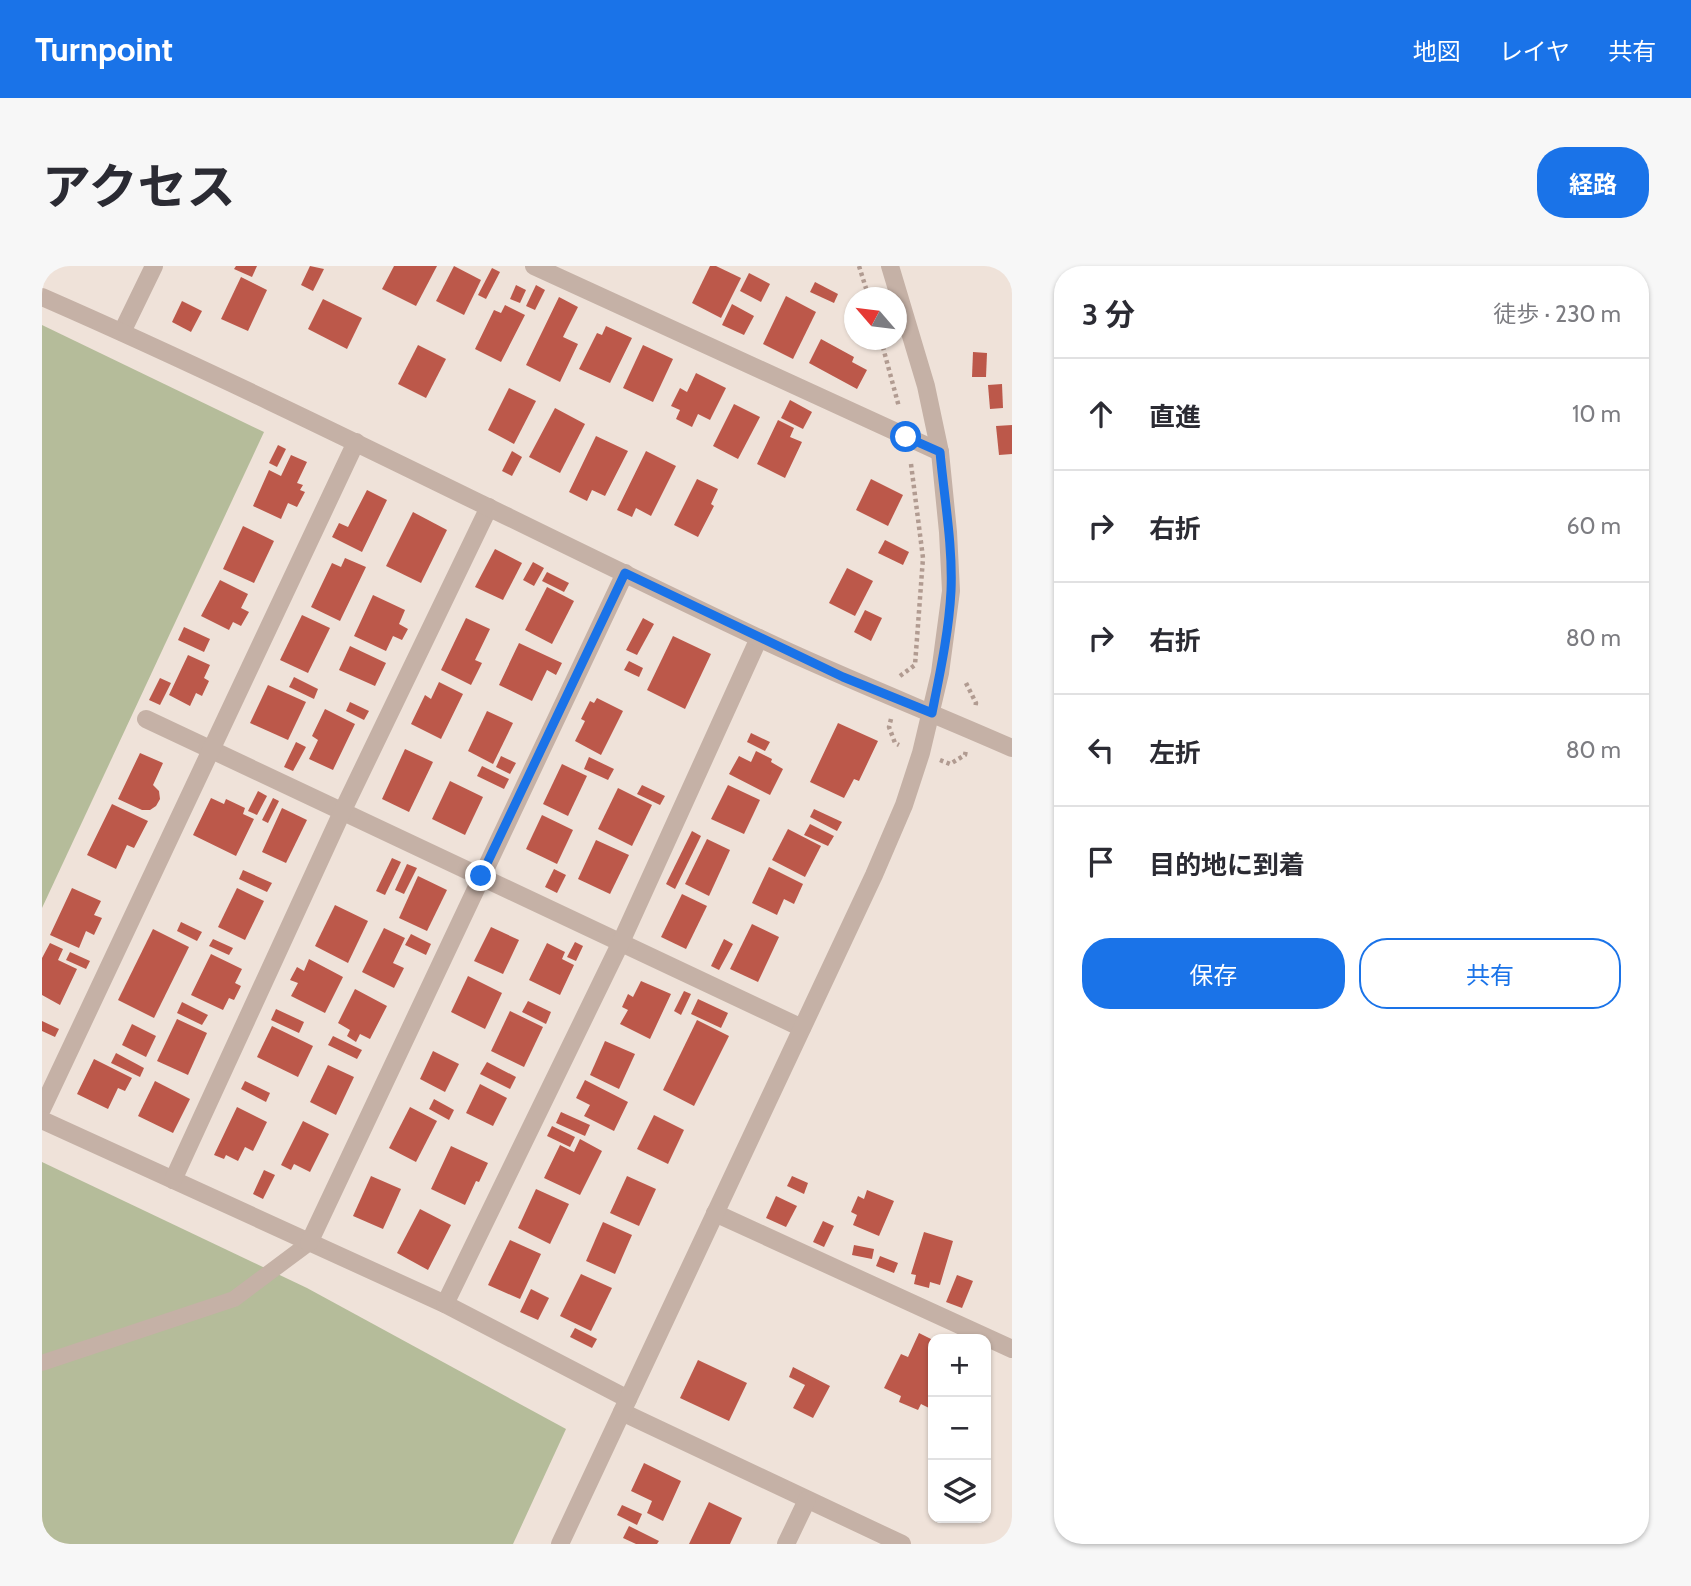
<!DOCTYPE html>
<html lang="ja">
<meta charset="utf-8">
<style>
:root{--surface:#fff;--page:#f7f7f7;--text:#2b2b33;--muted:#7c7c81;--line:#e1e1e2;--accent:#1a73e8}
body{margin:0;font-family:Cabin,"Noto Sans JP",sans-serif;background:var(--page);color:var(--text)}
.controls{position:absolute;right:21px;bottom:21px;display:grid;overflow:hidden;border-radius:14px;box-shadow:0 2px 5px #0004}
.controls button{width:63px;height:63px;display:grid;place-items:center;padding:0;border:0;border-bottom:2px solid var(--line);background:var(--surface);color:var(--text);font:35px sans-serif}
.compass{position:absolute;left:802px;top:21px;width:63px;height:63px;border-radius:50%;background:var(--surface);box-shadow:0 2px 5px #0004;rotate:298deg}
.stop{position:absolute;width:21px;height:21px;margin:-16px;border:5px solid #1a73e8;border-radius:50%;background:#fff}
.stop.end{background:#1a73e8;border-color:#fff;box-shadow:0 2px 7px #0008}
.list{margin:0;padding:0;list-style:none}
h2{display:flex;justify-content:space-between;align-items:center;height:91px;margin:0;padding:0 28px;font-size:30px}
h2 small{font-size:23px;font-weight:400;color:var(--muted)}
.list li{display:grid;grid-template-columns:46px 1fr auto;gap:21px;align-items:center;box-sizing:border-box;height:112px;padding:0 28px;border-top:2px solid var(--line)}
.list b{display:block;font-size:26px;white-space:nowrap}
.list em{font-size:23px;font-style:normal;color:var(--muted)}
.actions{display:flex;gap:14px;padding:21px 28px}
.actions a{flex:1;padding:16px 0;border:2px solid var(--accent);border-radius:28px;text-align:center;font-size:24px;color:var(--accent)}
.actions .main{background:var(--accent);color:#fff}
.icon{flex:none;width:38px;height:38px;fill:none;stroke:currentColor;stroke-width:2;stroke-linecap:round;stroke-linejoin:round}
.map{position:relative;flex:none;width:970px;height:1278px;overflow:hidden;border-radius:28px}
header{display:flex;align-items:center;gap:42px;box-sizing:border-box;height:98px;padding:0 35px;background:var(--accent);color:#fff}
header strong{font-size:33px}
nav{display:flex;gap:38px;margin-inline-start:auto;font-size:24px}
.intro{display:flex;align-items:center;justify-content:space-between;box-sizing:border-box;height:168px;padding:0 42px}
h1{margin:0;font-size:49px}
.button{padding:18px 32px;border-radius:28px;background:var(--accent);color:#fff;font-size:24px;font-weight:700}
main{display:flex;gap:42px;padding:0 42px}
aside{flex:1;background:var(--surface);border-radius:28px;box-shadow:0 2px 5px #0004}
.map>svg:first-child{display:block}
</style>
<header>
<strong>Turnpoint</strong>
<nav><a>地図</a><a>レイヤ</a><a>共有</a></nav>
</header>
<div class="intro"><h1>アクセス</h1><a class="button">経路</a></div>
<main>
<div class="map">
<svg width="970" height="1278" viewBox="0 0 970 1278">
<rect width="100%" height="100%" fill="#efe2d9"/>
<!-- green -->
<g fill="#b5bc9a">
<path d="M0,59l222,107 -222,476z"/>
<path d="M0,896l265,126 259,141 -53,115h-471z"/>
</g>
<!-- building -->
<g fill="#bc584a">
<path d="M194,0h21l-5,11 -18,-8z"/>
<path d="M268,0l14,3 -11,22 -12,-6z"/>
<path d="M352,0h43l-21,40 -34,-17z"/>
<path d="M412,0l27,14 -17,35 -28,-14z"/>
<path d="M668,0h6l25,12 -20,40 -29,-15z"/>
<path d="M450,2l8,4 -14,27 -8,-4z"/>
<path d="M707,7l21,11 -9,18 -21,-11z"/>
<path d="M199,11l26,13 -19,41 -27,-12z"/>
<path d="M773,16l23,12 -4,9 -24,-11z"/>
<path d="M474,19l10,5 -6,13 -10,-4z"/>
<path d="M494,19l9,5 -10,20 -9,-4z"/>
<path d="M744,30l30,16 -23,47 -30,-15z"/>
<path d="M517,31l19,10 -15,30 15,7 -18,38 -34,-17z"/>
<path d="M281,33l39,19 -15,31 -39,-20z"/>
<path d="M140,35l20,10 -11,21 -19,-10z"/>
<path d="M690,38l22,12 -10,19 -22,-10z"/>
<path d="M463,39l20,10 -24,47 -26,-13 19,-39 7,3z"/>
<path d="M564,60l26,12 -22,45 -31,-14 18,-36 5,2z"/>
<path d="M779,73l33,18 -2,5 15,8 -10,19 -48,-26z"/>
<path d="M376,79l28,14 -20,39 -28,-14z"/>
<path d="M601,79l30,14 -20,43 -30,-14z"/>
<path d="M931,86l14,1 -1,24h-14z"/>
<path d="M654,107l30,15 -16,32 -12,-6 -6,13 -16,-8 4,-9 -9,-4 9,-18 7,4z"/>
<path d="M960,118l1,24 -13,1 -2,-24z"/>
<path d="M467,122l27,13 -22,43 -26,-14z"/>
<path d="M748,134l22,12 -9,17 -22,-11z"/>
<path d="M692,138l26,13 -22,42 -25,-13z"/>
<path d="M513,142l30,16 -25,49 -31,-16z"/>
<path d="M736,154l16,8 -4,9 12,5 -17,36 -28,-14z"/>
<path d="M970,159v29l-13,1 -3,-29z"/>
<path d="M554,170l32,15 -23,45 -13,-6 -5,11 -18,-9z"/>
<path d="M236,179l8,4 -9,18 -8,-4z"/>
<path d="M470,185l10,6 -10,19 -10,-5z"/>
<path d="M604,185l30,15 -25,50 -15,-8 -4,9 -15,-7z"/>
<path d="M249,189l16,7 -10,21 6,2 -3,5 5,2 -8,15 -9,-4 -7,16 -28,-13 16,-36 12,6z"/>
<path d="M655,213l21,10 -7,15 3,2 -16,31 -24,-12z"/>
<path d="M829,213l32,16 -15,31 -32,-16z"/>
<path d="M325,224l20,10 -25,52 -30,-15 7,-14 9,4z"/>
<path d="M371,246l34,18 -26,53 -35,-17z"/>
<path d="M201,260l31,15 -20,42 -31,-14z"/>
<path d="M843,274l24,12 -6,13 -25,-12z"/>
<path d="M453,283l27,14 -19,37 -28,-13z"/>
<path d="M303,292l21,9 -26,54 -29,-14 21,-44 9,4z"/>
<path d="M491,296l11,6 -10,18 -11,-6z"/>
<path d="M805,302l26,13 -18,35 -26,-13z"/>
<path d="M505,306l22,11 -5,9 -22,-11z"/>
<path d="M178,314l28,14 -7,14 8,4 -8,14 -8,-4 -4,8 -28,-14z"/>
<path d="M505,321l27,14 -22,43 -27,-14z"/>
<path d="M331,329l32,15 -6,14 9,5 -6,11 -9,-4 -7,15 -32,-15z"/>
<path d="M823,344l17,8 -11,23 -17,-9z"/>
<path d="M260,349l28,13 -22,45 -28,-13z"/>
<path d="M424,352l24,11 -15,31 7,3 -11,22 -30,-15z"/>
<path d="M601,352l11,6 -17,31 -11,-5z"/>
<path d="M142,361l26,12 -6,13 -26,-12z"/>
<path d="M631,370l38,18 -26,55 -38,-19z"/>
<path d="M477,377l43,20 -6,12 -9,-5 -15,31 -33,-16z"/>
<path d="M308,380l36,17 -11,23 -36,-16z"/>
<path d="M146,389l22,10 -6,13 5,3 -7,15 -6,-3 -6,13 -21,-11z"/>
<path d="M587,395l14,7 -4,9 -15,-7z"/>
<path d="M252,411l24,12 -4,10 -25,-12z"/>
<path d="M118,412l11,5 -11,22 -11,-5z"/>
<path d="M397,416l24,12 -22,45 -30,-15 14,-29 6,4z"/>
<path d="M226,419l38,17 -18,38 -38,-17z"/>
<path d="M555,432l26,13 -22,44 -26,-14 10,-20 -4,-2 9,-18 4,2z"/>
<path d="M308,436l19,9 -5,9 -18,-9z"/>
<path d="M283,443l30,15 -22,46 -24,-11 9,-19 -6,-4z"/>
<path d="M445,445l26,12 -20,41 -25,-13z"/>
<path d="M796,457l40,18 -19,40 -5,-2 -10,19 -34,-16z"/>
<path d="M709,467l19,9 -5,9 -18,-9z"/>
<path d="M254,476l10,5 -13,24 -9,-4z"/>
<path d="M363,483l28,13 -24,50 -27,-13z"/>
<path d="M714,485l16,8 -1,3 12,7 -13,26 -41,-21 10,-18 12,6z"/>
<path d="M98,487l23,10 -10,22 6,6 1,8 -4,7 -6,4h-8l-24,-11z"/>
<path d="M459,490l15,7 -6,11 -14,-7z"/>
<path d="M547,491l25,12 -6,11 -24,-11z"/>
<path d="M520,498l25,12 -19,40 -25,-12z"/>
<path d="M440,500l27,13 -5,10 -27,-13z"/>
<path d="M408,515l33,16 -18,38 -33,-16z"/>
<path d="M600,519l23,11 -5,9 -23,-11z"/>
<path d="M686,519l32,15 -16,34 -33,-15z"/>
<path d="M576,522l34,17 -20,41 -34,-17z"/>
<path d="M216,525l9,5 -10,19 -9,-4z"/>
<path d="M169,532l13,6 2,-5 19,9 -2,6 11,5 -18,37 -43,-21z"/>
<path d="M231,532l6,3 -11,22 -6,-3z"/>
<path d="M70,538l36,17 -14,27 -7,-3 -11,24 -29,-14z"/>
<path d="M240,542l25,12 -21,43 -24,-11z"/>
<path d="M772,543l28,13 -5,9 -27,-14z"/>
<path d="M500,549l31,15 -16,34 -31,-15z"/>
<path d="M768,558l24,12 -6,10 -24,-11z"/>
<path d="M746,563l33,17 -16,31 -33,-17z"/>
<path d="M650,565l9,5 -26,53 -9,-5z"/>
<path d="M665,573l23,11 -21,46 -24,-12z"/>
<path d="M554,574l33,15 -19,39 -32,-15z"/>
<path d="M350,592l9,4 -16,33 -9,-4z"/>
<path d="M365,598l10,4 -13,26 -9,-4z"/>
<path d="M727,601l34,17 -9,20 -10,-5 -7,16 -25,-12z"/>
<path d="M512,603l12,6 -9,18 -12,-6z"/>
<path d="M201,604l29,13 -5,9 -28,-13z"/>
<path d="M376,610l29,14 -20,41 -28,-13z"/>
<path d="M30,622l29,13 -7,14 8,3 -8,17 -8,-4 -7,17 -29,-13z"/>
<path d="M195,622l27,13 -19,39 -27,-13z"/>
<path d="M640,628l25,12 -21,43 -25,-12z"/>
<path d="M293,639l33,16 -20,42 -33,-17z"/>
<path d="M139,656l21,10 -5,9 -20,-10z"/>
<path d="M710,658l27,13 -21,45 -28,-13z"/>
<path d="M449,661l28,13 -16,34 -29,-13z"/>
<path d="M342,662l21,10 -12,25 11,5 -10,20 -32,-16z"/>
<path d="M111,663l36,18 -35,71 -36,-18z"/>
<path d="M369,668l20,10 -5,11 -21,-10z"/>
<path d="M171,673l20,9 -4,7 -20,-9z"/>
<path d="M682,673l9,5 -14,26 -8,-4z"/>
<path d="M533,676l8,4 -7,15 -9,-4z"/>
<path d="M8,677l13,6 -5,11 19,9 -17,36 -18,-10v-37z"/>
<path d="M505,677l18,9 -3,7 12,6 -14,30 -31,-15z"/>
<path d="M28,686l20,9 -4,8 -20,-9z"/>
<path d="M169,688l31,15 -7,14 6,3 -7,14 -5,-2 -6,12 -32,-15z"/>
<path d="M267,693l34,18 -18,36 -34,-17 7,-13 -8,-3 7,-13 7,4z"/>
<path d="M426,710l34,17 -17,36 -34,-17z"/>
<path d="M599,715l30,13 -21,45 -30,-15 8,-14 -6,-3 6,-13 5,3z"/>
<path d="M313,723l32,17 -17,33 -10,-5 -4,8 -9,-6 3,-6 -12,-7z"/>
<path d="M642,725l7,3 -10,21 -7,-4z"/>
<path d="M656,733l30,14 -7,15 -30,-14z"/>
<path d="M486,735l23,11 -5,12 -24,-12z"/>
<path d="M140,736l26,13 -6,10 -25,-12z"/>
<path d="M234,743l28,13 -5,11 -28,-13z"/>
<path d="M468,745l33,16 -19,40 -33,-16z"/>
<path d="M135,753l30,14 -19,42 -31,-14z"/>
<path d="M655,754l32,16 -35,70 -31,-16z"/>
<path d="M0,755l17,8 -4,8 -13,-6z"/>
<path d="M90,758l24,12 -10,21 -24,-12z"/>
<path d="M230,760l41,20 -15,31 -41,-20z"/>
<path d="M291,770l29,14 -5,9 -29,-14z"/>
<path d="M563,775l30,13 -16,35 -29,-14z"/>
<path d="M391,785l26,13 -14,28 -25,-13z"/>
<path d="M74,787l28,15 -4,9 -29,-14z"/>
<path d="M52,793l38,19 -7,13 -7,-3 -10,21 -31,-15z"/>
<path d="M445,796l29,15 -6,12 -30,-15z"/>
<path d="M286,799l26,12 -18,38 -26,-13z"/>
<path d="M543,814l43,22 -14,29 -30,-15 6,-11 -14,-7z"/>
<path d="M113,815l35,18 -17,34 -35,-17z"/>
<path d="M203,815l25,12 -4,9 -25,-13z"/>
<path d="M438,818l27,14 -14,28 -27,-13z"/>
<path d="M392,833l20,11 -5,10 -20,-11z"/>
<path d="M195,841l30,15 -14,29 -8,-4 -7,14 -12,-6 -2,4 -10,-4z"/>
<path d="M368,841l27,14 -21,41 -27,-14z"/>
<path d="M519,846l29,13 -5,11 -29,-13z"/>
<path d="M612,849l30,15 -16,34 -31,-15z"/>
<path d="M261,855l26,13 -19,38 -16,-8 -3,6 -10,-5z"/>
<path d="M510,860l23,11 -5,10 -23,-11z"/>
<path d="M538,873l22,12 -22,44 -36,-17 16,-33 14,7z"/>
<path d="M409,880l37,17 -9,19 -3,-1 -11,24 -34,-16z"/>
<path d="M222,904l11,5 -12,24 -10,-5z"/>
<path d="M329,910l30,13 -18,40 -30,-13z"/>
<path d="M585,910l29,13 -17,37 -29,-13z"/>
<path d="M750,910l16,7 -4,11 -17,-8z"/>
<path d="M494,923l33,15 -19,40 -32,-16z"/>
<path d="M825,924l27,11 -15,35 -26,-11 4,-10 -6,-3 7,-16 6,3z"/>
<path d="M734,930l21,10 -11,21 -20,-9z"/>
<path d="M378,943l31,16 -23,45 -31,-17z"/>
<path d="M781,955l11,5 -10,21 -11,-5z"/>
<path d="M561,956l29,13 -17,39 -29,-13z"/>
<path d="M882,966l29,9 -13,44 -10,-3 -1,6 -15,-4 2,-9 -5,-1z"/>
<path d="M468,974l31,14 -21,45 -32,-14z"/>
<path d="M812,979l20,4 -2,10 -20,-4z"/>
<path d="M838,990l18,7 -4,10 -18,-7z"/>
<path d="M539,1008l31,14 -21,43 -31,-15z"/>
<path d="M915,1009l16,6 -11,27 -16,-6z"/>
<path d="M489,1023l18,9 -11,22 -18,-8z"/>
<path d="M533,1062l22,11 -5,9 -22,-11z"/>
<path d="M877,1067l14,7v70l-12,-6 -3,6 -19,-8 2,-6 -17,-8 17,-34 7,3z"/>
<path d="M656,1094l49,23 -18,38 -49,-23z"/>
<path d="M751,1101l37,19 -17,32 -20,-10 12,-23 -16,-8z"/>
<path d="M602,1197l37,18 -18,40 -16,-8 5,-12 -21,-10z"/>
<path d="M667,1236l33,16 -12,26h-41z"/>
<path d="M580,1239l20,9 -5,11 -20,-10z"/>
<path d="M587,1260l30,15 -2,3h-21l-13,-6z"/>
</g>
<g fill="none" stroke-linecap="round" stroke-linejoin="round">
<!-- path -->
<g stroke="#b19b91" stroke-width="4.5" stroke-dasharray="3.5 3.5" stroke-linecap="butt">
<path d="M817,0l10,32"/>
<path d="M839,74l18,67"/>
<path d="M869,198l12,94 -8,107"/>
<path d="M858,410l15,-11"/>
<path d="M924,417l10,20 -1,5"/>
<path d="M849,453l-2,8 6,16 4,2"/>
<path d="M898,494l10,4 15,-9 1,-5"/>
</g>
<!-- service -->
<path stroke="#c5b1a6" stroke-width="16" d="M0,1097l192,-64 75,-56"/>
<!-- minor -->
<g stroke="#c5b1a6" stroke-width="18">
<path d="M492,0l406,186"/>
<path d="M80,66l32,-66"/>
<path d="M104,453l656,309"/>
<path d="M0,843l314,-667"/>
<path d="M0,854l403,184 183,95"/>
<path d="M131,914l170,-370 146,-303"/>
<path d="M673,947l297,136"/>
<path d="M267,977l316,-670"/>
<path d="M403,1038l176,-362 138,-304"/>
<path d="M580,1146l280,132"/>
<path d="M744,1278l21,-44"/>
</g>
<!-- tertiary -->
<g stroke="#c5b1a6" stroke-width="18">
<path d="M0,31c243,106 479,229 719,342 82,39 167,72 251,109"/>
<path d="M518,1278l314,-669 30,-70 17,-52 19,-80 11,-82 -3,-59 -8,-80 -14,-66 -36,-120"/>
</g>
</g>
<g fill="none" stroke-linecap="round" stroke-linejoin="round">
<!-- route -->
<path stroke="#1a73e8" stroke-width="9" d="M439,610l144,-303 218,104 89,36c8,-40 17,-82 19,-122 2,-46 -7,-94 -11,-139l-34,-15"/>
</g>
</svg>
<div class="controls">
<button>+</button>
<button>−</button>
<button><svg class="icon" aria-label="layers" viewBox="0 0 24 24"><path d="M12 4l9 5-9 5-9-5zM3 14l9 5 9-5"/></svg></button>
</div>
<svg class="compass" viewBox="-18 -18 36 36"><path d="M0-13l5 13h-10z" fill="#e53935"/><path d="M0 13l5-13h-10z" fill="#7c7c81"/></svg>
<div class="stop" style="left:864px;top:171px"></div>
<div class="stop end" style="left:439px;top:610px"></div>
</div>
<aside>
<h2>3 分<small>徒歩 · 230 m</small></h2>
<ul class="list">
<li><svg class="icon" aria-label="ahead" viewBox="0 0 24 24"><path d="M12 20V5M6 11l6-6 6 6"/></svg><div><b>直進</b></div><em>10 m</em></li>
<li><svg class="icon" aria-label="right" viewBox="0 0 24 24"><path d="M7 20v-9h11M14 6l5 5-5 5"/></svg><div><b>右折</b></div><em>60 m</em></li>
<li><svg class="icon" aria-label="right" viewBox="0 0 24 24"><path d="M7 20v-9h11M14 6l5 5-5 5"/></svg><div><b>右折</b></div><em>80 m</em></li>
<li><svg class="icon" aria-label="left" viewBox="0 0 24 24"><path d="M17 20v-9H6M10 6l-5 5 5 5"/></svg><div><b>左折</b></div><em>80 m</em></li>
<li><svg class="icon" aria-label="arrive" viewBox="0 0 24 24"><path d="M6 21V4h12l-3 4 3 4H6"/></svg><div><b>目的地に到着</b></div></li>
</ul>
<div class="actions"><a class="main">保存</a><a>共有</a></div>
</aside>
</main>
